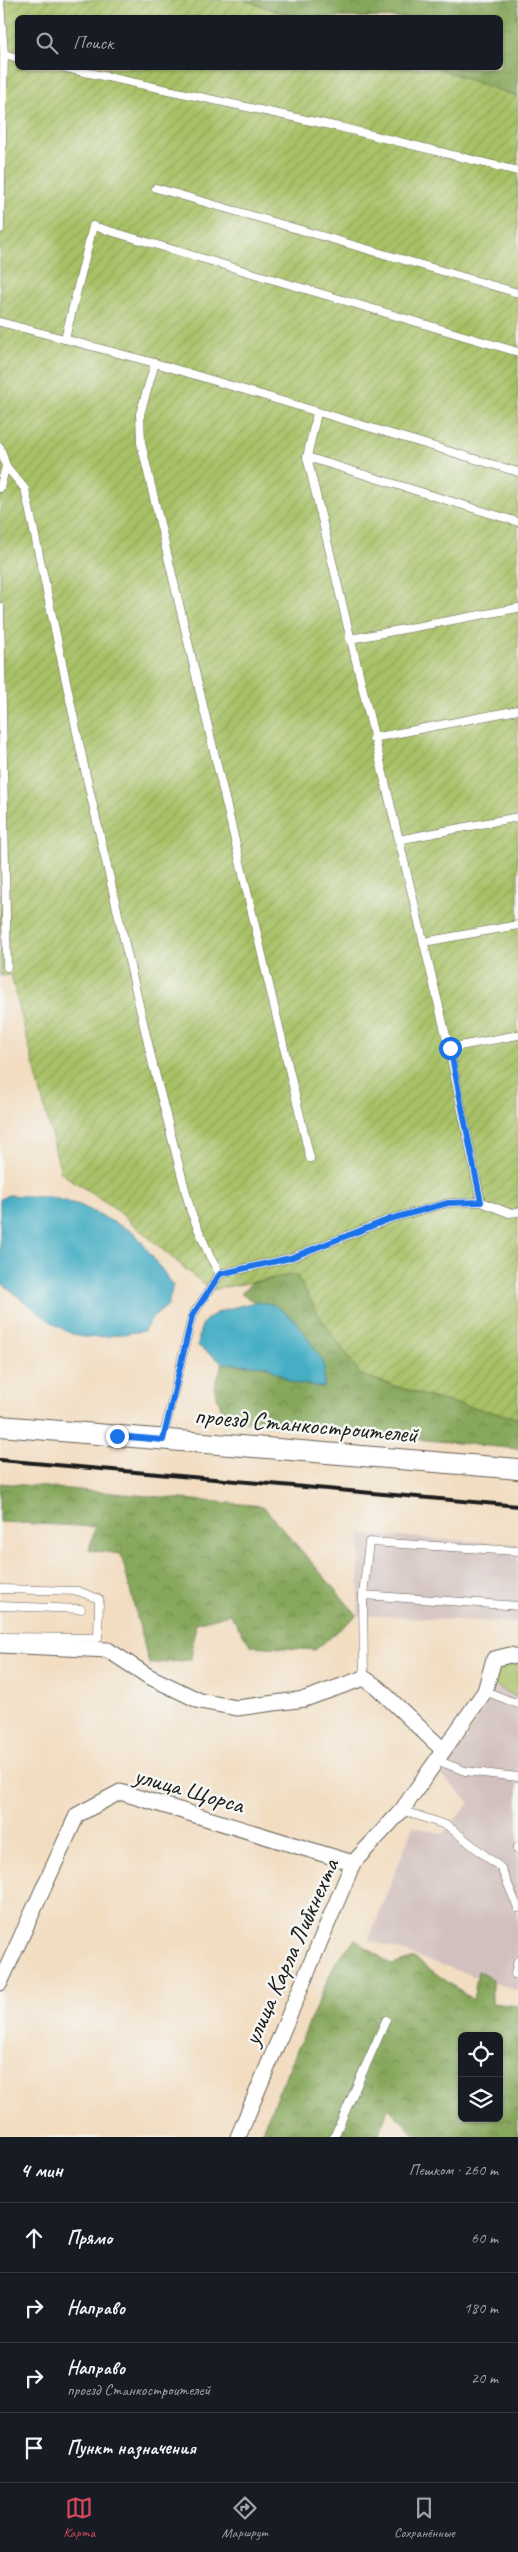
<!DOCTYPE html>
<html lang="ru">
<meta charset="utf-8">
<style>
:root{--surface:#171b24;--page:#20242c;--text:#f1f3f6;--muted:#9ea1a6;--line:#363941;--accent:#d1495b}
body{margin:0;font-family:Caveat,sans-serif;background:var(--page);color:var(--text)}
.controls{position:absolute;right:15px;bottom:15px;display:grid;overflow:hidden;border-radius:8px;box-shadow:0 1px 4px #0004}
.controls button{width:45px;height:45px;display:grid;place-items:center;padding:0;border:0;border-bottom:1px solid var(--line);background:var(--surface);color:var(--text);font:25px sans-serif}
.stop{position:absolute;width:15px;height:15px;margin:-11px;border:4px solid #1a73e8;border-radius:50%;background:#fff}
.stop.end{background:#1a73e8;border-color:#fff;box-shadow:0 1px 5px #0008}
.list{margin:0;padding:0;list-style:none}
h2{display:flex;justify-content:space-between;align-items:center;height:65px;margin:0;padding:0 20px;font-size:21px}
h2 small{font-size:16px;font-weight:400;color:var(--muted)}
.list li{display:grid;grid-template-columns:32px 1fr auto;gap:15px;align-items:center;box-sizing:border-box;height:70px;padding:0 20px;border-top:1px solid var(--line)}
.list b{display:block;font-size:19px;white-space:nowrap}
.list p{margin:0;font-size:16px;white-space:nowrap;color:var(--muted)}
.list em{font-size:16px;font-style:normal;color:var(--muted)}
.icon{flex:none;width:28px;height:28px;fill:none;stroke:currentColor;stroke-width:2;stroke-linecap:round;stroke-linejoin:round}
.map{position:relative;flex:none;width:518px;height:2137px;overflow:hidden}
.search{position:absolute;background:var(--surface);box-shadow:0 1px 4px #0004;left:15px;right:15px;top:15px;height:55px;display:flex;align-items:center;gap:12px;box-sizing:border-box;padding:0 18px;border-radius:8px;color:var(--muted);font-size:19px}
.sheet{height:345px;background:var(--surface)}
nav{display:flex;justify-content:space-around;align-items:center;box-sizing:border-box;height:70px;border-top:1px solid var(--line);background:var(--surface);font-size:14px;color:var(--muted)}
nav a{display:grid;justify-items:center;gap:2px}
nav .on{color:var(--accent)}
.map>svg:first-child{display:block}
</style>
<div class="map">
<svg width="518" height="2137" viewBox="0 0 518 2137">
<defs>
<pattern id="forest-crowns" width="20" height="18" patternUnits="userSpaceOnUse" patternTransform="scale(1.25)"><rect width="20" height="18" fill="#86a75b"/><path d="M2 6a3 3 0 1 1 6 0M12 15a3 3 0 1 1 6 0" fill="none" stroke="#6d874a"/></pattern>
<pattern id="garden-furrows" width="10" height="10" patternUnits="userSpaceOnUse" patternTransform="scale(1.25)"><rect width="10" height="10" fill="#a8c166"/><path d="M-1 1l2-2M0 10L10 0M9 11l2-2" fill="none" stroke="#90a558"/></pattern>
</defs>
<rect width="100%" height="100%" fill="#f6f6f2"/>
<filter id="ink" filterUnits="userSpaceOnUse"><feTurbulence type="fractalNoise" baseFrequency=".02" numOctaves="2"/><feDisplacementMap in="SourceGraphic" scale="10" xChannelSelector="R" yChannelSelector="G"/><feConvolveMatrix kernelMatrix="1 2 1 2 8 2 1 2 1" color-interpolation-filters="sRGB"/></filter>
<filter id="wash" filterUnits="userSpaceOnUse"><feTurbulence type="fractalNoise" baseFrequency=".0096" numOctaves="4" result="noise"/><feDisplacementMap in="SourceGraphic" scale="20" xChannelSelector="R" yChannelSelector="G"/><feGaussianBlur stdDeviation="1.12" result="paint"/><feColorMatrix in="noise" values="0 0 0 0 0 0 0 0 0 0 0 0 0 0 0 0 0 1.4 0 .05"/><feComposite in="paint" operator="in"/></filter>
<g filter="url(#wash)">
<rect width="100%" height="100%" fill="#f2ddc1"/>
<!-- industrial -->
<g fill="#d1c0bd">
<path d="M360,1534l158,10v79l-160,-8z"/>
<path d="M499,1685l19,7v299l-149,-51 44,-114 30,8 27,-32 -28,-26z"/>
</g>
<!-- green -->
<path fill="#a8c166" stroke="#626e41" d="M510,1661l8,3v34l-24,-13 1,-10z"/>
<!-- forest -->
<g fill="url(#forest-crowns)" stroke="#51623c" fill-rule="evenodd">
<path d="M244,0h274v97l-82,-29h64v-50l-206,-1z"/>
<path d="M296,1274l23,41 42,60 72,23 85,20v31l-293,-29 -11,-33 9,-24 44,3 26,17 -20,-79 -18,-2 -14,-8 10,-11z"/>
<path d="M0,1483l263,23 94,109 -42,35 -64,-4 -21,-32 -34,9 -5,37 -42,4 -28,-110 -32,-4 6,-23 -95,-5z"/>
<path d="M355,1939l37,26 22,-7 59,42 5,-29 14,9v23l26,3v131h-101l-29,-29 -10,29h-119l77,-176zM462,2036h37v82h-37z"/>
</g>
<!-- garden -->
<path fill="url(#garden-furrows)" stroke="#626e41" d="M0,0h244l50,17 -276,1v50h418l82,29v1321l-85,-20 -72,-23 -42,-60 -23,-41 -86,16 -97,-83 -52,-34 -50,-198 -11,1z"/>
<!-- water -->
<g fill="#45adc4" stroke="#306470">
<path d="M8,1195l42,2 30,8 55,28 38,52 -5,20 -17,14 -7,12c-20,2 -42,8 -61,6 -22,-2 -64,-41 -83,-55v-83z"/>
<path d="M255,1302l18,2 23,17 28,42v24l-31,-4 -26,-17 -44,-3 -25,-17c1,-8 1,-20 8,-26 12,-11 35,-14 49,-18z"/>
</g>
</g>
<g filter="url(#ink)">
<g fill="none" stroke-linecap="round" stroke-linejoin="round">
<defs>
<g id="service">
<path d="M0,1l4,53 -4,175"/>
<path d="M4,54l14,4"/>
<path d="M66,68l273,59 179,44"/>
<path d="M156,188l362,105"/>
<path d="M0,322l155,41 363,109"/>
<path d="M65,339l28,-113 425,126"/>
<path d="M155,363l-15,51 1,29 169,715"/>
<path d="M317,413l-10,44 142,591 32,154 28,11 9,-1"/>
<path d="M0,447l6,19 19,23 61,286 67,290 38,147 19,45 10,17"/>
<path d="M307,457l211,65"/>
<path d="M0,488l6,-22"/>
<path d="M0,607l7,360"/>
<path d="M350,639l168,-31"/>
<path d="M373,738l145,-28"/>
<path d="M398,840l120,-23"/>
<path d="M424,942l94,-17"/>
<path d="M449,1048l69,-13"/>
<path d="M163,1438l29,-122 28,-42 70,-16 100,-39 58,-16 33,-1"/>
<path d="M0,1589l78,2 21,8 -1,39 -98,-1"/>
<path d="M363,1595l6,-53 149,9"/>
<path d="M0,1606l81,3"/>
<path d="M364,1678l-1,-83 155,11"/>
<path d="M485,1691l33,13"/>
<path d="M436,1760l29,11 53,6"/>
<path d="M402,1810l46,16 53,42 17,40"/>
<path d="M517,1849l1,-2"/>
<path d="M515,1974l3,-13"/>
<path d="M334,2137l52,-117"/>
</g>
<g id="minor">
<path d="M0,1645l108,5 40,26 52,25 37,7 68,-9 59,-21 13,9 66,63"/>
<path d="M0,1983l77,-168 43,-23 233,71"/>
<path d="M238,2137l115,-274 49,-53 83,-119 9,-32 16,-4 8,2"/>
</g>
<path id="secondary" d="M0,1426l518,43"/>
</defs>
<!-- service casing -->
<use href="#service" stroke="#676056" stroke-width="9"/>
<!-- minor casing -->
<use href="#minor" stroke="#676056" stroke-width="17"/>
<!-- secondary casing -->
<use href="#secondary" stroke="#676056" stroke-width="22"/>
<!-- service -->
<use href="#service" stroke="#fff" stroke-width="8"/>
<!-- minor -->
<use href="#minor" stroke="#fff" stroke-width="15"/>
<!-- secondary -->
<use href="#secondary" stroke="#fff" stroke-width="20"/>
<!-- rail -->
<path stroke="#1c1c1c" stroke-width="4" d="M0,1460l518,46"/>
</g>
</g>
<g fill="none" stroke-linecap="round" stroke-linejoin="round" filter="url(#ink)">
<!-- route -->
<path stroke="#1a73e8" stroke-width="6" d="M117,1436l46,4 29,-124 28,-42 70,-16 100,-39 58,-16 33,-1 -31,-154"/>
</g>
<g text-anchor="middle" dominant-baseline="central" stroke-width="5" stroke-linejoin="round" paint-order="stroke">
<!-- street labels -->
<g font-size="25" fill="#1c1c1c" stroke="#f6f6f2">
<text transform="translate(306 1425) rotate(5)">проезд Станкостроителей</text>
<text transform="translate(189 1790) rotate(16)">улица Щорса</text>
<text transform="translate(291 1952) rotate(-66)">улица Карла Либкнехта</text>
</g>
</g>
</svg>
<div class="controls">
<button><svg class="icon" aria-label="locate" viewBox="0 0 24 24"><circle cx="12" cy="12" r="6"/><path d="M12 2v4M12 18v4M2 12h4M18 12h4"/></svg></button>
<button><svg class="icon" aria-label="layers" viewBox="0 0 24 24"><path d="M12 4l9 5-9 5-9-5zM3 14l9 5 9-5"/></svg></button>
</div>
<div class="stop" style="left:450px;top:1048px"></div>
<div class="stop end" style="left:117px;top:1436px"></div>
<div class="search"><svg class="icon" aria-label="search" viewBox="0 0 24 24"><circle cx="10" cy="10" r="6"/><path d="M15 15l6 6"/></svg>Поиск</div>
</div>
<section class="sheet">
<h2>4 мин<small>Пешком · 260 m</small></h2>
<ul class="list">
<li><svg class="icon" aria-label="ahead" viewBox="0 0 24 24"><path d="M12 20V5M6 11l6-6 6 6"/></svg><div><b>Прямо</b></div><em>60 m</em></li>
<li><svg class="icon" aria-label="right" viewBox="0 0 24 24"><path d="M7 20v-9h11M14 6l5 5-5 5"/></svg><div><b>Направо</b></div><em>180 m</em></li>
<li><svg class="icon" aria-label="right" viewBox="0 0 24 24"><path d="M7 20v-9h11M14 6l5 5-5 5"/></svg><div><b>Направо</b><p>проезд Станкостроителей</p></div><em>20 m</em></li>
<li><svg class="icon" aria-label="arrive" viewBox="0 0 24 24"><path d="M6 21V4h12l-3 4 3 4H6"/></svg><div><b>Пункт назначения</b></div></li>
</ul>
</section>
<nav>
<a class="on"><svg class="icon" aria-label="map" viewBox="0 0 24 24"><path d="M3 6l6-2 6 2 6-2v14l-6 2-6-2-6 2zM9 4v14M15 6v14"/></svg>Карта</a>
<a><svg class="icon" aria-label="directions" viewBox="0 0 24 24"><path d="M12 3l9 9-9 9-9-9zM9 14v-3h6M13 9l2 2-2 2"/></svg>Маршрут</a>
<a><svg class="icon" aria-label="saved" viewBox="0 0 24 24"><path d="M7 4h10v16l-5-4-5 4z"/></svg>Сохранённые</a>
</nav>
